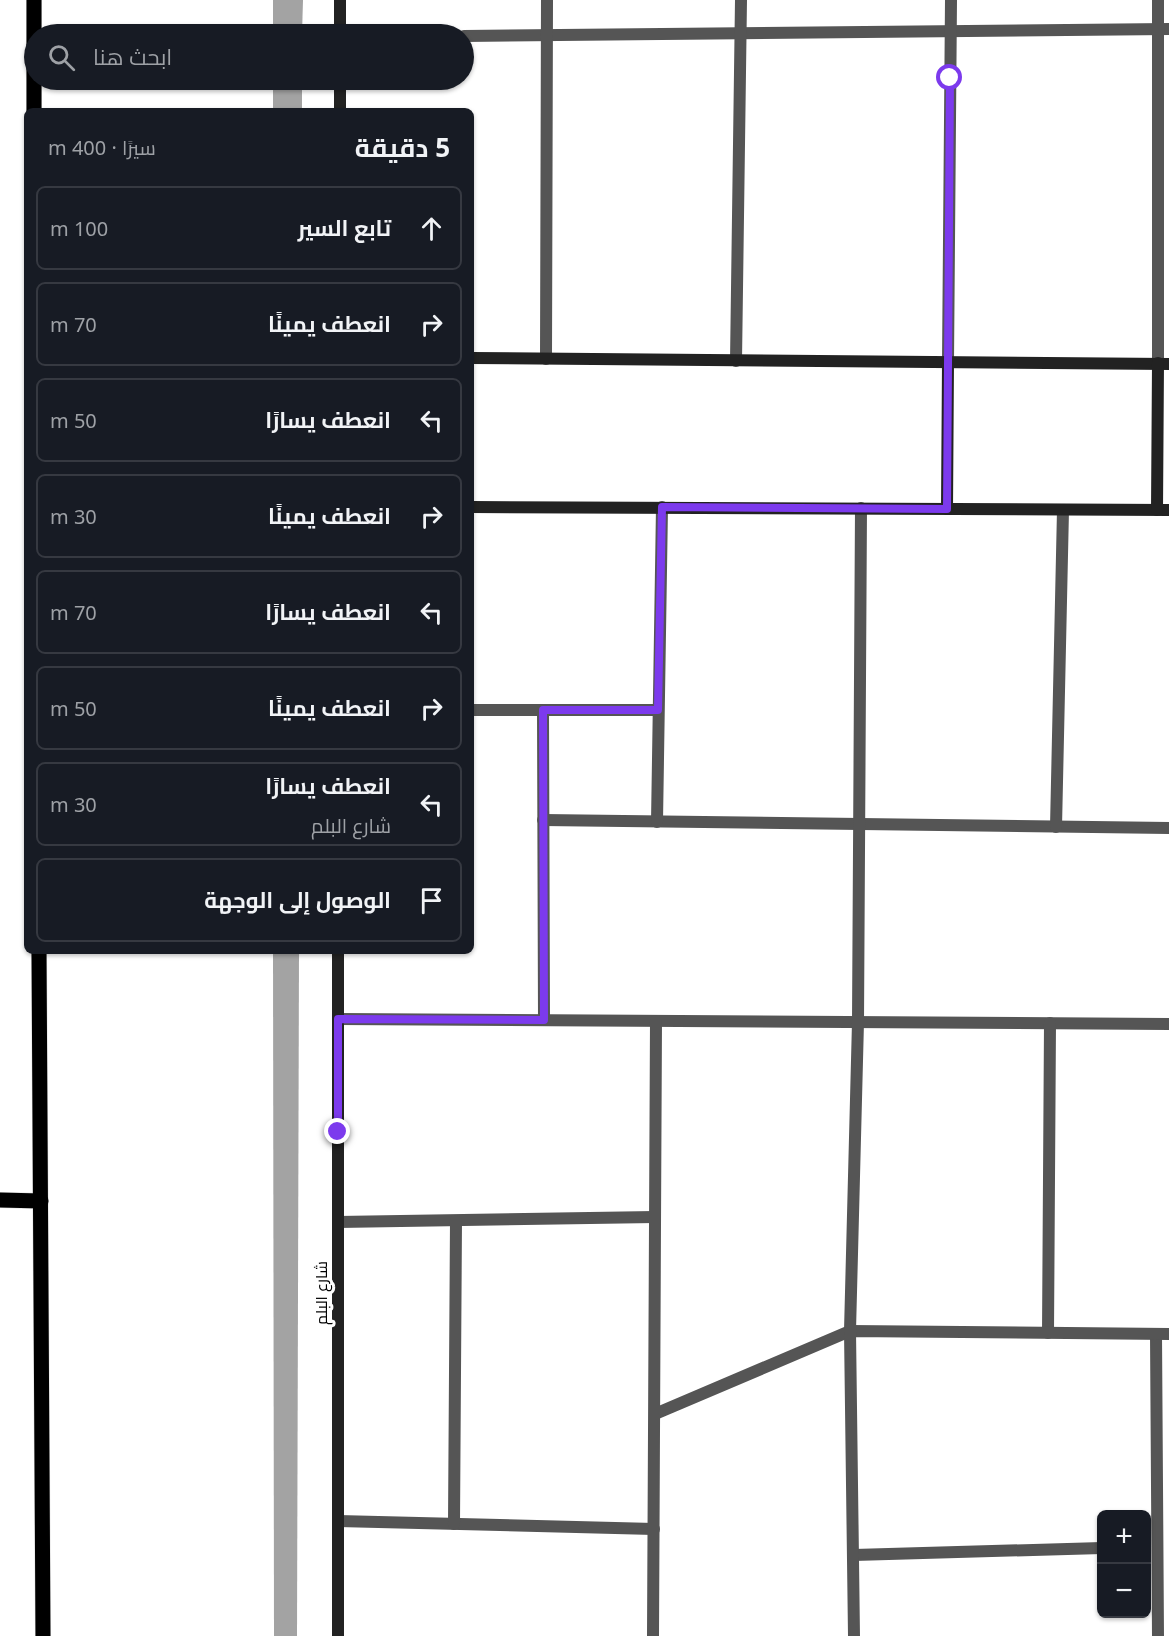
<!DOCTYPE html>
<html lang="ar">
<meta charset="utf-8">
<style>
:root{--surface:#171b24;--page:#20242c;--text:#f1f3f6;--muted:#9ea1a6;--line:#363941}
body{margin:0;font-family:"Noto Sans",Cairo,sans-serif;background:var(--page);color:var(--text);direction:rtl}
.controls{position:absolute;right:18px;bottom:18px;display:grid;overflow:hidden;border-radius:9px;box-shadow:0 2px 4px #0004}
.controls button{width:54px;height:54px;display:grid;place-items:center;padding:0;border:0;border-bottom:2px solid var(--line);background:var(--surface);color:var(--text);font:30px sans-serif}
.stop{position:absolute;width:18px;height:18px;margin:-14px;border:4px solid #7c3aed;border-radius:50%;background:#fff}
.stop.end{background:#7c3aed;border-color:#fff;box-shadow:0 2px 6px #0008}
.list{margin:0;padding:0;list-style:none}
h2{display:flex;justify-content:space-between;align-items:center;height:78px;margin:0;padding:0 24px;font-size:26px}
h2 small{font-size:20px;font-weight:400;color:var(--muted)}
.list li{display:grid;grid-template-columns:39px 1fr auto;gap:18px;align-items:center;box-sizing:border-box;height:84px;margin:0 12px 12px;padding:0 12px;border:2px solid var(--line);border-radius:9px}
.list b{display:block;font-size:22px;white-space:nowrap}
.list p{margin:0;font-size:20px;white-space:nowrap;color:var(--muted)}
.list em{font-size:20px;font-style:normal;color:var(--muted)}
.icon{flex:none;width:33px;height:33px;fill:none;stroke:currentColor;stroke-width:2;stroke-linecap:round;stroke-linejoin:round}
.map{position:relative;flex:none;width:1169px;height:1636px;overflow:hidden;direction:ltr}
.search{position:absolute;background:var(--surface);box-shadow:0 2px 4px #0004;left:24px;top:24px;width:450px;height:66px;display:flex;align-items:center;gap:15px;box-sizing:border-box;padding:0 21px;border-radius:33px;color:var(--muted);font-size:22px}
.panel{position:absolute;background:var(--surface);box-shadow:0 2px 4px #0004;left:24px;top:108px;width:450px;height:846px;border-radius:9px;direction:rtl}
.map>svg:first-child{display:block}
</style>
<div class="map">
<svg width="1169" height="1636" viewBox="0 0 1169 1636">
<rect width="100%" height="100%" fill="#fff"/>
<!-- water -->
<g fill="#a3a3a3">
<path d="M273,0h30l-1,34h-29z"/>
<rect x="273" y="80" width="29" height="31"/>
<path d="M273,951h26l-2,685h-23z"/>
</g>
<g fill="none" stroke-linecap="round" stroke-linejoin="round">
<defs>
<g id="primary">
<path d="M34,0v111"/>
<path d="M39,951l4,685"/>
<path d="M0,1200l41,1"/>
</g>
</defs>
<!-- primary casing -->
<use href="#primary" stroke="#dbdbdb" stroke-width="16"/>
<!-- street -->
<g stroke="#555" stroke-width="12">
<path d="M464,36l705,-7"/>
<path d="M546,359l1,-359"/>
<path d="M736,361l5,-361"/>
<path d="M948,362l3,-362"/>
<path d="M1158,363v-363"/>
<path d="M471,710h187"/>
<path d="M543,710l1,310"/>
<path d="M543,820l626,8"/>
<path d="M657,822l5,-315"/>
<path d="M1056,827l7,-317"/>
<path d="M338,1019l831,5"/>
<path d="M338,1222l317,-5"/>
<path d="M1048,1333l2,-310"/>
<path d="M1156,1334l2,302"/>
<path d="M655,1414l195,-83 319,3"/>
<path d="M338,1521l316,8"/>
<path d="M454,1524l2,-303"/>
<path d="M854,1555l248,-7"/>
<path d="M653,1636l3,-615"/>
<path d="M854,1636l-4,-305 8,-309 3,-514"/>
</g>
<!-- secondary -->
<g stroke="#222" stroke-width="12">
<path d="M340,0v34"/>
<path d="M340,111v-31"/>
<path d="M471,358l698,6"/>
<path d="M471,507l698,3"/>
<path d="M947,509l1,-147"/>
<path d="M1157,510l1,-147"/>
<path d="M338,1636v-685"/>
</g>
<!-- primary -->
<use href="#primary" stroke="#000" stroke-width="15"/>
</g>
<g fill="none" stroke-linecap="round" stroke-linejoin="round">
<!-- route -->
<path stroke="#7c3aed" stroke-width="8" d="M338,1132v-113l206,1 -1,-310h115l4,-203 285,2 3,-431"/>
</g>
<g text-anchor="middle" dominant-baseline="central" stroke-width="6" stroke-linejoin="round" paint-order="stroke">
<!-- street labels -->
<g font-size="16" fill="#000" stroke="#fff">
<text transform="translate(321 1293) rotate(-90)">شارع البلم</text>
</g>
</g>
</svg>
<div class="controls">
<button>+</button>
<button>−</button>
</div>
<div class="stop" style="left:950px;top:78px"></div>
<div class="stop end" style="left:338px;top:1132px"></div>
<div class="search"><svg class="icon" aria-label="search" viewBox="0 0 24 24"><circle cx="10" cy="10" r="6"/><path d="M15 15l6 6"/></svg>ابحث هنا</div>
<section class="panel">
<h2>5 دقيقة<small>سيرًا · 400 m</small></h2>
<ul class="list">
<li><svg class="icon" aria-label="ahead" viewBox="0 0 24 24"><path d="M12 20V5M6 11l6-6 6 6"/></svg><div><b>تابع السير</b></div><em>100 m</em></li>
<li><svg class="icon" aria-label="right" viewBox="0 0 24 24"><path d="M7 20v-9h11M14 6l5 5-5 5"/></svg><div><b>انعطف يمينًا</b></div><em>70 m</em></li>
<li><svg class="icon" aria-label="left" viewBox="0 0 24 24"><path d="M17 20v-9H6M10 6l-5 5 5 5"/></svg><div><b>انعطف يسارًا</b></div><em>50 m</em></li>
<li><svg class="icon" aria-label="right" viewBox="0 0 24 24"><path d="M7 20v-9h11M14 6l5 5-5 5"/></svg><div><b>انعطف يمينًا</b></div><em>30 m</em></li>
<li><svg class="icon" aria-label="left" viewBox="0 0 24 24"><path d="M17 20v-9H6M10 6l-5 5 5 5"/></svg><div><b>انعطف يسارًا</b></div><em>70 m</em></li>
<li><svg class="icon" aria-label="right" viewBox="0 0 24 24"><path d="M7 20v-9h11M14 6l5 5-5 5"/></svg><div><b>انعطف يمينًا</b></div><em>50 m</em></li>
<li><svg class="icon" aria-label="left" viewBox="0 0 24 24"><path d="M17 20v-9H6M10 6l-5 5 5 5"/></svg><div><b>انعطف يسارًا</b><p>شارع البلم</p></div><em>30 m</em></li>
<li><svg class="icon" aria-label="arrive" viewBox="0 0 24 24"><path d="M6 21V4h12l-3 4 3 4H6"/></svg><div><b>الوصول إلى الوجهة</b></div></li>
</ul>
</section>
</div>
